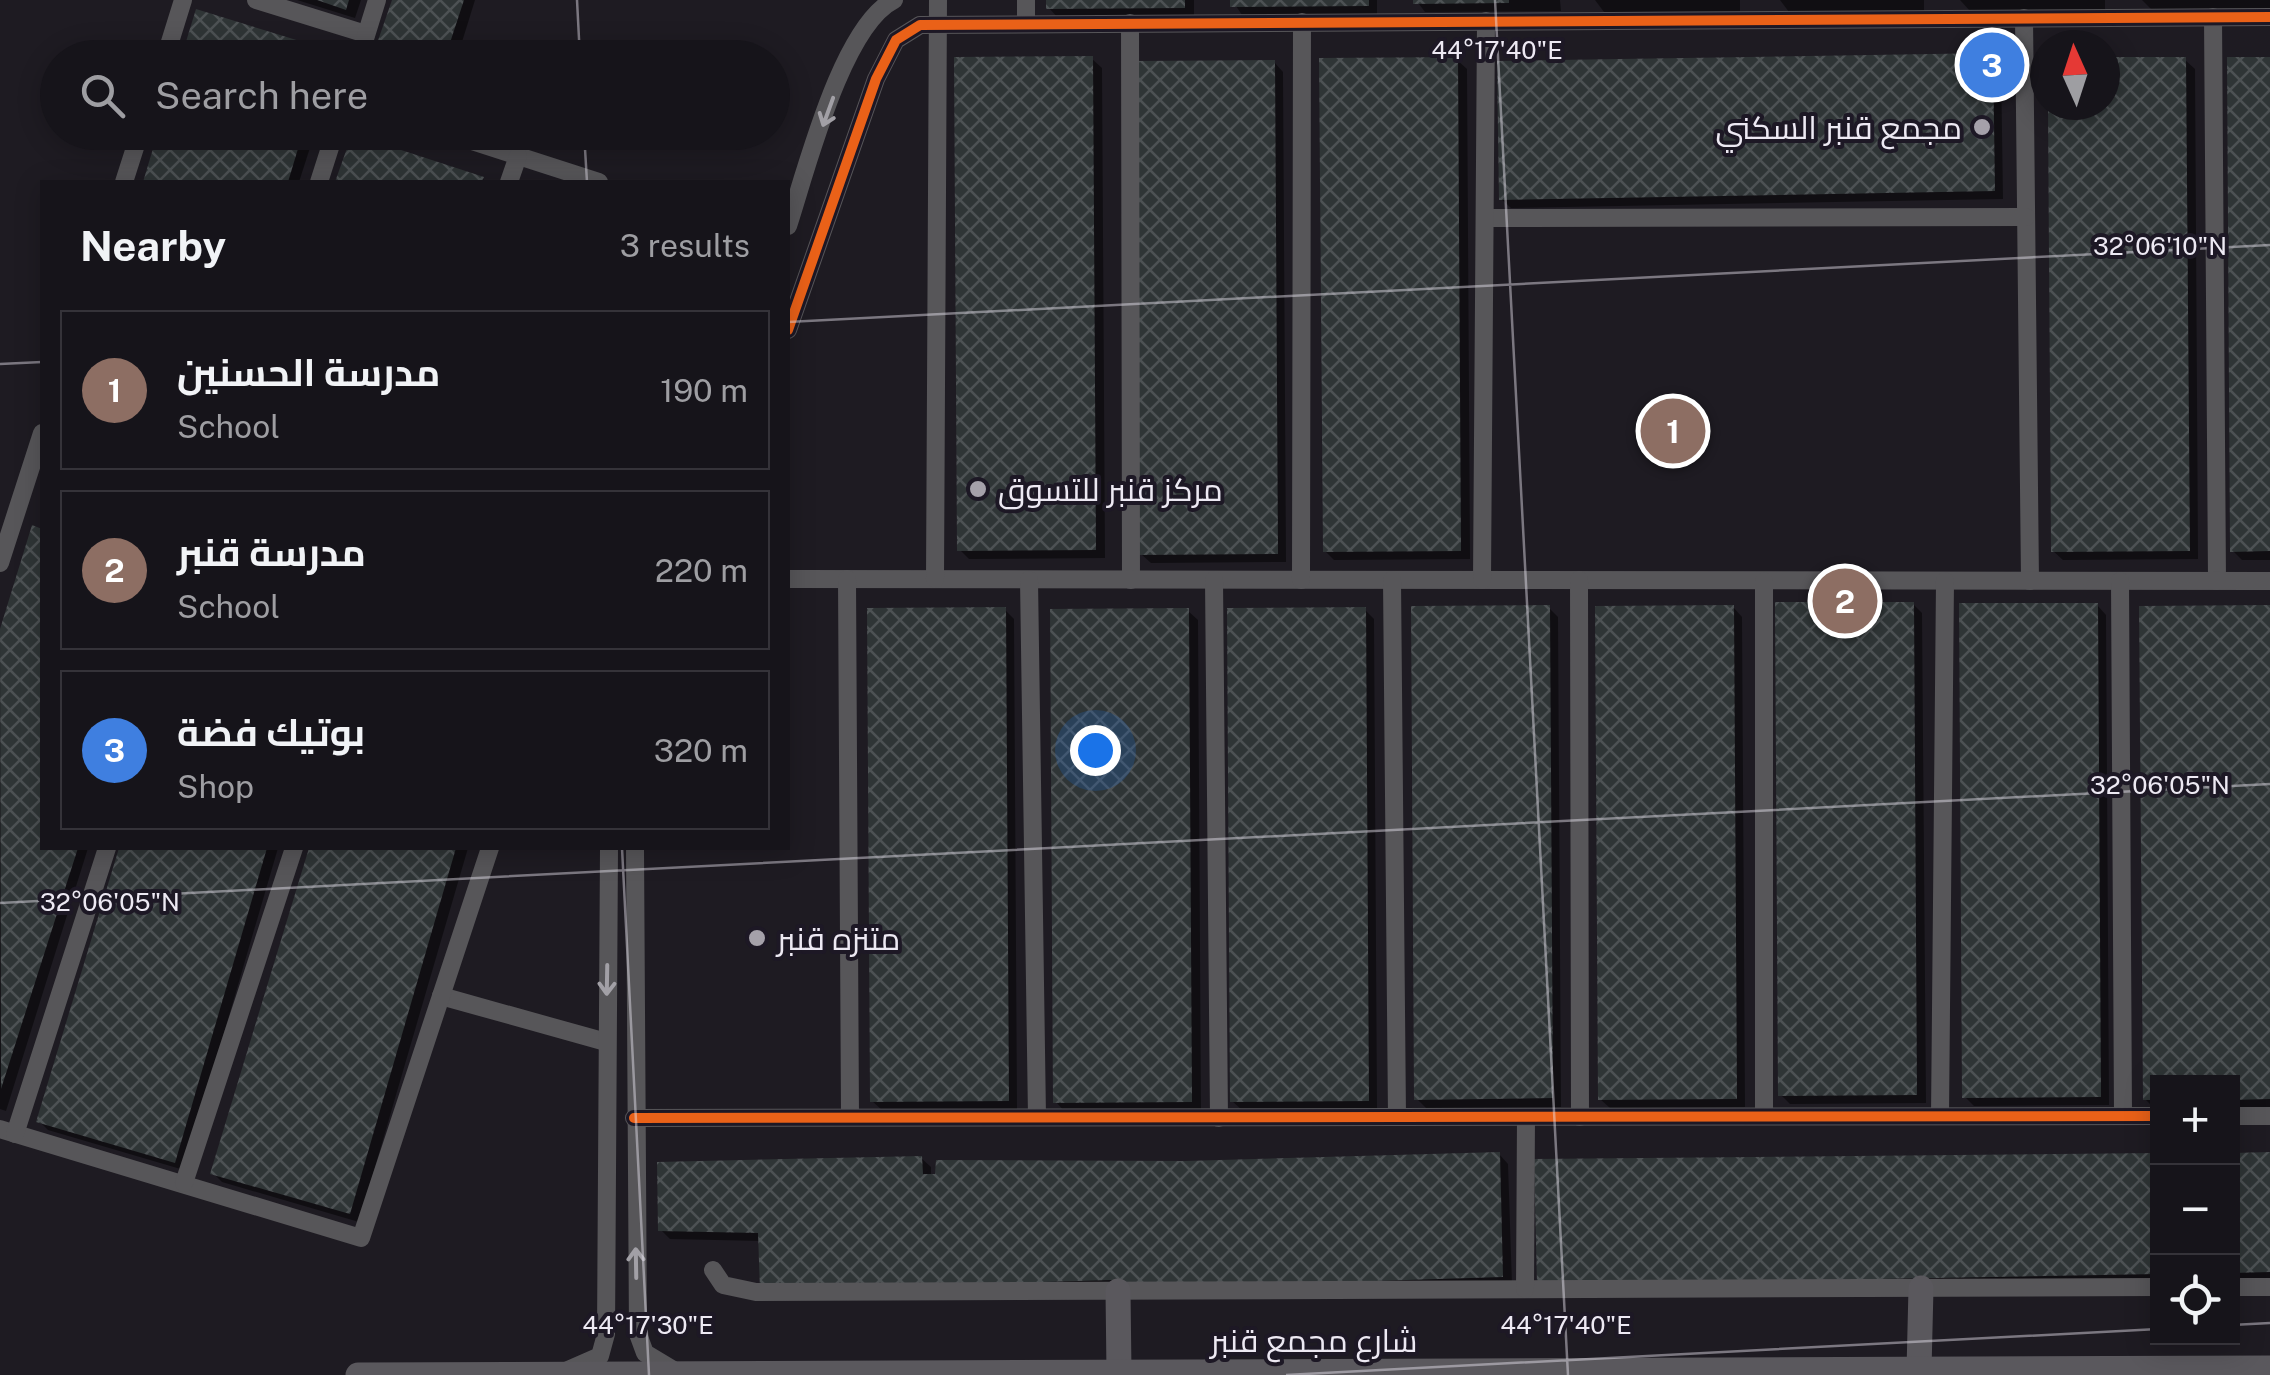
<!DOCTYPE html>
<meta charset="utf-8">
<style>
:root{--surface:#16141a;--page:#1f1d23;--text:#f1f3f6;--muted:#9e9ea2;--line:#353339;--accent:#8c9099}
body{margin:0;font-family:"Public Sans",Cairo,sans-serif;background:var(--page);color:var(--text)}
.controls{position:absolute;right:30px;bottom:30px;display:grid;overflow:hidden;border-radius:0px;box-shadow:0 5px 25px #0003}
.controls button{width:90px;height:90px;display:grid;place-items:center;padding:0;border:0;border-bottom:2px solid var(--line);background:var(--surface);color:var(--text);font:50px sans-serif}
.compass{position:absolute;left:2030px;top:30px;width:90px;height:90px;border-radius:50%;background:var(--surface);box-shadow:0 5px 25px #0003;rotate:357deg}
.you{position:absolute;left:1095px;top:750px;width:35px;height:35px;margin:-25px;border:8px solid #fff;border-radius:50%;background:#1a73e8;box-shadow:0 0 0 15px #1a73e833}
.badge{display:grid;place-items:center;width:65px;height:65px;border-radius:50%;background:var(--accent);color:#fff;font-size:32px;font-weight:700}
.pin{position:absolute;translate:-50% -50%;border:5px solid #fff;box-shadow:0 2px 10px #0006}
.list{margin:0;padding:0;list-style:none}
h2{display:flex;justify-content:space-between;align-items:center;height:130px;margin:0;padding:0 40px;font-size:42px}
h2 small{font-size:32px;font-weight:400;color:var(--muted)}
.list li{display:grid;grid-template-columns:65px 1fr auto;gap:30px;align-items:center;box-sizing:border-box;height:160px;margin:0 20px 20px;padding:0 20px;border:2px solid var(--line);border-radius:0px}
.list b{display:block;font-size:38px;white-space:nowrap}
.list p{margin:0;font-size:32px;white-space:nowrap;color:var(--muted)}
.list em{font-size:32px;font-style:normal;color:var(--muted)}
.icon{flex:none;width:55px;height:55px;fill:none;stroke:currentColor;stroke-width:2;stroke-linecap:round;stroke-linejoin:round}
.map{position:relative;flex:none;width:2270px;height:1375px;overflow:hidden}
.search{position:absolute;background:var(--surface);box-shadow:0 5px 25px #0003;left:40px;top:40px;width:750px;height:110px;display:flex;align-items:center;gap:25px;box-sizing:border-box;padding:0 35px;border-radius:55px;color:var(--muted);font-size:38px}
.panel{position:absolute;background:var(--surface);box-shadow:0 5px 25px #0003;left:40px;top:180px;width:750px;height:670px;border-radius:0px}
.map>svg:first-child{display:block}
</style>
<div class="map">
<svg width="2270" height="1375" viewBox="0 0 2270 1375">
<defs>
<pattern id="building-cross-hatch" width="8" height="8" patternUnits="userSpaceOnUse" patternTransform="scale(2.5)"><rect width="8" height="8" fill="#2f3536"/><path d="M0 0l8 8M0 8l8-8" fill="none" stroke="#4d5254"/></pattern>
</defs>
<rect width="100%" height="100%" fill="#1e1b22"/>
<!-- shadow -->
<g fill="#0007">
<path d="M297,0h64l-6,18z"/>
<path d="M394,0h81l-18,58h-82z"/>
<path d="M1049,0h145v17l-136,1 -9,-10z"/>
<path d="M1232,0h145v14l-135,1z"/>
<path d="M1416,0h144l1,11 -136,1z"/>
<path d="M1595,0h145v11l-136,1z"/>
<path d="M1780,0h144v11l-135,1z"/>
<path d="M1960,0h145v10l-135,1z"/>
<path d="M2142,0h128v8l-119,1z"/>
<path d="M1992,55l9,9 2,135 -492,9 -10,-9z"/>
<path d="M1092,59l10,9 3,490 -136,1 -9,-9z"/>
<path d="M1457,60l10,9 3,490 -136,1 -9,-9z"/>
<path d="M2105,60h80l10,9 3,490 -135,1 -10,-9 -3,-446h55z"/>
<path d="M2270,60v500h-28l-9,-9z"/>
<path d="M1274,62l9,10 3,490 -135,1 -10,-9z"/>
<path d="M160,132h155l-16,50h-154z"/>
<path d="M353,137l130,42 3,3h-148z"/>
<path d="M34,529l8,2v317h46l-82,263 -6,-2v-473z"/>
<path d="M1913,604l9,9 4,490 -136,1 -9,-9z"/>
<path d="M2097,605l9,10 3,490 -135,1 -9,-9z"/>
<path d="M1733,607l9,10 3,490 -135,1 -10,-9z"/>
<path d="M1549,608l9,9 3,490 -135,1 -9,-9z"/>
<path d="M2270,608v500h-38v-26h-74l-4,26 -9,-9z"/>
<path d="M1005,610l9,9 3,490 -135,1 -10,-9z"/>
<path d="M1365,610l9,9 3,490 -135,1 -10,-9z"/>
<path d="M1188,611l10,9 3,491 -136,1 -9,-10z"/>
<path d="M122,848h156l-94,322 -136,-40 -9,-9z"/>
<path d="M312,848h156l-109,374 -137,-40 -9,-9z"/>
<path d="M2232,1153h38v127l-38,1z"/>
<path d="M1499,1154l9,10 4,121 -740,13 -11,-57 -91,-2 -9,-9 260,-72 10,9v9z"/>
<path d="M2158,1154v128l-609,12z"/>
</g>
<!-- building -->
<g fill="url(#building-cross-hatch)">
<path d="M317,0h32l-3,10z"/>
<path d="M392,0h72l-19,58h-73z"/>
<path d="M1046,0h139v8l-139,1z"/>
<path d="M1230,0h139v6l-139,1z"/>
<path d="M1413,0h96v3l-96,1z"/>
<path d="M196,9l133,41 -2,8h-146z"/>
<path d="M1993,53l2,138 -496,9 -2,-139z"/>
<path d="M1093,56l3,494 -139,1 -3,-494z"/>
<path d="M1458,57l3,494 -138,1 -4,-494z"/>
<path d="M2105,57h81l4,494 -139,1 -3,-447h57z"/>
<path d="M2227,57h43v494l-40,1z"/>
<path d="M1275,60l3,494 -139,1 -3,-494z"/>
<path d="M158,132h145l-15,50h-145z"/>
<path d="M352,134l132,43 -2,5h-147z"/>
<path d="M32,525l10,4v319h36l-77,241 -1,-460z"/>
<path d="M1775,602h139l3,493 -139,1z"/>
<path d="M1959,603h139l3,494 -139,1z"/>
<path d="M1550,605l3,493 -139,2 -3,-494z"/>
<path d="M1734,605l3,494 -139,1 -3,-494z"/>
<path d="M2270,605v494l-38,1v-18h-74v18h-15l-4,-494z"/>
<path d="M1006,607l3,494 -139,1 -3,-494z"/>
<path d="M1366,607l3,494 -139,1 -3,-494z"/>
<path d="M1189,608l3,494 -139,1 -3,-494z"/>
<path d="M119,848h148l-92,315 -139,-41z"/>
<path d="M309,848h147l-106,366 -140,-40z"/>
<path d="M1500,1152l3,125 -353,11 -37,-8 -353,10 -2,-57 -100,-2 -1,-69 265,-6 1,18h12l1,-14 249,1z"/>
<path d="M2270,1152v120l-38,1v-120z"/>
<path d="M2158,1153v121l-621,11 -3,-126z"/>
</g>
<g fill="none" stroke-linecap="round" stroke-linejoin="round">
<!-- minor -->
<g stroke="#575659" stroke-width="18">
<path d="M256,0l110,34"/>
<path d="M2213,17l4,564"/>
<path d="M2024,18l6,563"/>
<path d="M1026,23v-23"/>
<path d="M1130,23l1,557"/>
<path d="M165,58l18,-58"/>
<path d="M359,58l18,-58"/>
<path d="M444,132l155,50"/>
<path d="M124,182l16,-50"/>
<path d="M319,182l16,-50"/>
<path d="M509,182l9,-26"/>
<path d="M1485,218l541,-1"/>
<path d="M788,226c18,-55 54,-200 106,-226"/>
<path d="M788,330l88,-251 20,-39 24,-15 1350,-8"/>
<path d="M0,563l42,-130"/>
<path d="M788,579l1482,2"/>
<path d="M847,579l3,538"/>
<path d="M935,579l3,-579"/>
<path d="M1029,580l8,537"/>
<path d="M1214,580l5,538"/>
<path d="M1301,580l1,-558"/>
<path d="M1392,580l5,537"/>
<path d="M1482,580l4,-559"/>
<path d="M1579,580l1,537"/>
<path d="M2120,581l3,535"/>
<path d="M635,848l3,486 7,19 30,18"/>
<path d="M441,996l165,46"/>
<path d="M1764,1116v-535"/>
<path d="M1940,1116l5,-535"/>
<path d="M2232,1116h38"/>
<path d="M634,1118l1524,-2"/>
<path d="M0,1129l361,109 129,-390"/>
<path d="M15,1134l92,-286"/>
<path d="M184,1183l110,-335"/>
<path d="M713,1270l10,15 33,7 1402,-5"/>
<path d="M2232,1287h38"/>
<path d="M1525,1289l1,-172"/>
<path d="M568,1370l32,-14 6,-22 3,-486"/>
</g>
<!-- secondary -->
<g stroke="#5a585d" stroke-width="25">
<path d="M1118,1291l1,81"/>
<path d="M1919,1370l2,-82"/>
<path d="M358,1375l1912,-7"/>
</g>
<defs>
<g id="cycleway">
<path d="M788,330l88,-251 20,-39 24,-15 1350,-8"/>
<path d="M634,1118l1524,-2"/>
</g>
</defs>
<!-- cycleway casing -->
<use href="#cycleway" stroke="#1d1825" stroke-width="16"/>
<!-- cycleway -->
<use href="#cycleway" stroke="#ea6118" stroke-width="10"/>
</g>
<!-- one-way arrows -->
<defs><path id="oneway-shaft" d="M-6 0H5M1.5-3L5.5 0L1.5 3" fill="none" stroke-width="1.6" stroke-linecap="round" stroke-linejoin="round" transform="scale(2.5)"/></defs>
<g stroke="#a2a0a6">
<use href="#oneway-shaft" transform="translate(828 112) rotate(110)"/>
<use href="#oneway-shaft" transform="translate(607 980) rotate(91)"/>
<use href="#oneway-shaft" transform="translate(636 1263) rotate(-91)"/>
</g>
<!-- ticks -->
<path fill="none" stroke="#ede9f3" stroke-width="2.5" stroke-opacity="0.45" d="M577,0l3,58M1495,0l73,1375M584,132l3,50M788,322l1482,-77M0,364l42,-2M622,848l27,527M0,903l2270,-119M2232,1325l38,-2M1286,1375l872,-46"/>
<!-- markers -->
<g fill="#a5a1aa" stroke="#1d1825" stroke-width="4">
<circle cx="1982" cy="127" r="10"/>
<circle cx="978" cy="489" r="10"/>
<circle cx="757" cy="938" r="10"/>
</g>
<g text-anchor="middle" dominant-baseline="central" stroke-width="8" stroke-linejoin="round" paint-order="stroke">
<!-- poi labels -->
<g font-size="32" fill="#ede9f3" stroke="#1d1825" text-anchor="start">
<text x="1962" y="127" text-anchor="end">مجمع قنبر السكني</text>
<text x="998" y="489">مركز قنبر للتسوق</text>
<text x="777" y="938">متنزه قنبر</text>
</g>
<!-- street labels -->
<g font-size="32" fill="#ede9f3" stroke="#1d1825">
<text x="1314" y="1340">شارع مجمع قنبر</text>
</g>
</g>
<g font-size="25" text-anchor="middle" fill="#ede9f3" stroke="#1d1825" stroke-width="8" stroke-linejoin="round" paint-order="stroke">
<text x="1497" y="59">44°17'40"E</text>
<text x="2160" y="255">32°06'10"N</text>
<text x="2160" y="794">32°06'05"N</text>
<text x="110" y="911">32°06'05"N</text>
<text x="648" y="1334">44°17'30"E</text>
<text x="1566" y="1334">44°17'40"E</text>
</g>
</svg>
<div class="controls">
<button>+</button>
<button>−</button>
<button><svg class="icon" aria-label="locate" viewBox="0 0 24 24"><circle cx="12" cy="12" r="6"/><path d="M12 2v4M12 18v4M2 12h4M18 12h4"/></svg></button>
</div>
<svg class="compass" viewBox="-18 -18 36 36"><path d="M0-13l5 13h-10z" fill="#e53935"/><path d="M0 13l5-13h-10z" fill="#9e9ea2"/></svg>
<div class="you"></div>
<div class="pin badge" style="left:1673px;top:431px;background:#8d6e63">1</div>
<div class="pin badge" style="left:1845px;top:601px;background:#8d6e63">2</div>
<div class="pin badge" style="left:1992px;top:65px;background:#3f7fe0">3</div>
<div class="search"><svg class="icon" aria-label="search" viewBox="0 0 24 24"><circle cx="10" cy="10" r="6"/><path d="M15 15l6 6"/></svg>Search here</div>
<section class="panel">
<h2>Nearby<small>3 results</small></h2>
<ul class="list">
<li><span class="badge" style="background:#8d6e63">1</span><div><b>مدرسة الحسنين</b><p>School</p></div><em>190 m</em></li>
<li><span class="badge" style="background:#8d6e63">2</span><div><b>مدرسة قنبر</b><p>School</p></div><em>220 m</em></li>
<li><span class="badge" style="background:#3f7fe0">3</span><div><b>بوتيك فضة</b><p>Shop</p></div><em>320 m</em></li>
</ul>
</section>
</div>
